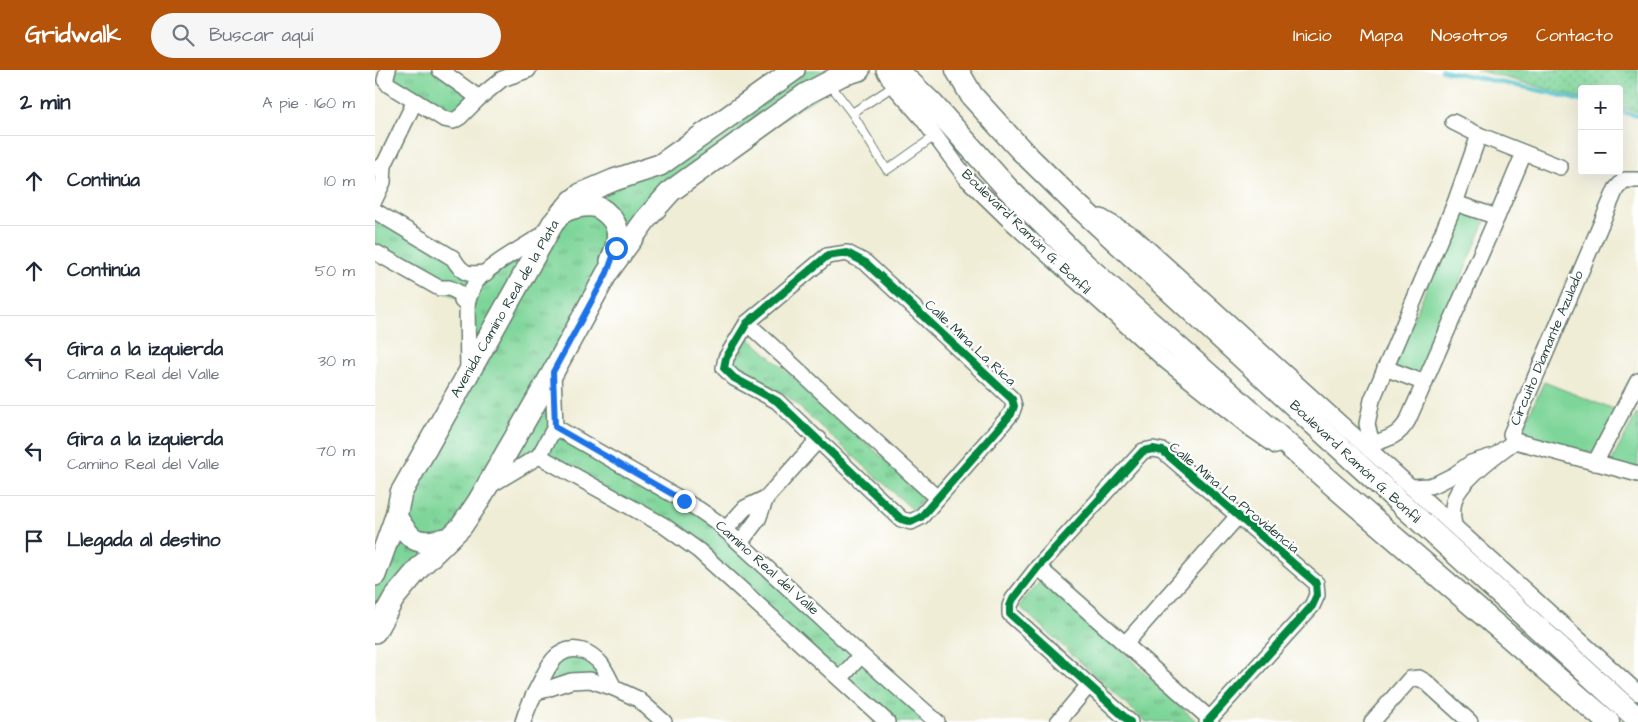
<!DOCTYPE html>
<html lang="es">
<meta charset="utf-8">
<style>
:root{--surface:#fff;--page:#f6f6f7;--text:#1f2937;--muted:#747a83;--line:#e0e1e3;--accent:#b45309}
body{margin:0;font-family:"Architects Daughter",sans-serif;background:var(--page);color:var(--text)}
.controls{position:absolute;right:15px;top:15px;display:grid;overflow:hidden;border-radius:5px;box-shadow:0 5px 20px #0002}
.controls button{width:45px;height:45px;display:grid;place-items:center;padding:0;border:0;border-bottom:1px solid var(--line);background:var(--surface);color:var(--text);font:25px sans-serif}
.stop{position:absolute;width:15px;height:15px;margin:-11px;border:4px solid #1a73e8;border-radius:50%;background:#fff}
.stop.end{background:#1a73e8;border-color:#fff;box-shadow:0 1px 5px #0008}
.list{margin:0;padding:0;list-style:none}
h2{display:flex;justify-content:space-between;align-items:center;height:65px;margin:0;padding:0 20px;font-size:21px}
h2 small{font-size:16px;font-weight:400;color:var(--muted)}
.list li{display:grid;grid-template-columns:32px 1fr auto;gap:15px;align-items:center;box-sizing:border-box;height:90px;padding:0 20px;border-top:1px solid var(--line)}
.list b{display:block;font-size:19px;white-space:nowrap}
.list p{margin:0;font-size:16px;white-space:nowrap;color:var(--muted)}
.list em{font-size:16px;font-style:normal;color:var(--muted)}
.icon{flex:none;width:28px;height:28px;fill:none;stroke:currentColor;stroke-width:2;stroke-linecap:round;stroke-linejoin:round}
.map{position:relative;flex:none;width:1263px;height:652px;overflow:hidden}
header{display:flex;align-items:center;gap:30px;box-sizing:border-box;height:70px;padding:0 25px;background:var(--accent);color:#fff}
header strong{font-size:24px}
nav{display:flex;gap:28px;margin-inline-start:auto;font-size:18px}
.search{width:350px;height:45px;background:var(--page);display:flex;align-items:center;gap:12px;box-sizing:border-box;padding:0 18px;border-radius:28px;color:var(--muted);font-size:19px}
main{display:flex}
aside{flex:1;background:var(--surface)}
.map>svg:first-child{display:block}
</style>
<header>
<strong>Gridwalk</strong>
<div class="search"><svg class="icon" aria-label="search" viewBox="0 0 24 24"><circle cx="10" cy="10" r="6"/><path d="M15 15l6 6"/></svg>Buscar aquí</div>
<nav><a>Inicio</a><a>Mapa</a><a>Nosotros</a><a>Contacto</a></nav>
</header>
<main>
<aside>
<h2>2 min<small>A pie · 160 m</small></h2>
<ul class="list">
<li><svg class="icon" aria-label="ahead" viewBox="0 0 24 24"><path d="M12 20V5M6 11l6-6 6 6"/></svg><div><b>Continúa</b></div><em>10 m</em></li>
<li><svg class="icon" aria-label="ahead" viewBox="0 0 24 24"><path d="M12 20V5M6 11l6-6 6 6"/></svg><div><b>Continúa</b></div><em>50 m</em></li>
<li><svg class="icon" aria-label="left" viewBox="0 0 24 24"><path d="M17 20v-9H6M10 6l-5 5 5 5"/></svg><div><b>Gira a la izquierda</b><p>Camino Real del Valle</p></div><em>30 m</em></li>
<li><svg class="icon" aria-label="left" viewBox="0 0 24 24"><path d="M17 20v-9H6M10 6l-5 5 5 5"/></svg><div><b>Gira a la izquierda</b><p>Camino Real del Valle</p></div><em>70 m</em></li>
<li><svg class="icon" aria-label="arrive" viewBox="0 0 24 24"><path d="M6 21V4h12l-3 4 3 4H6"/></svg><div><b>Llegada al destino</b></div></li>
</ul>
</aside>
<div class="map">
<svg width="1263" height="652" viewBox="0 0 1263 652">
<defs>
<pattern id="grass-dots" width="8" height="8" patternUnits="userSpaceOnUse" patternTransform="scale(1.25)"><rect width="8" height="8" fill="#7ed599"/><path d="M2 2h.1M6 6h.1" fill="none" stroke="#67ae7e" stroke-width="1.8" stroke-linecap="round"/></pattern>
<pattern id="park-tufts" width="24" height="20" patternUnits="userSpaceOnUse" patternTransform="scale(1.25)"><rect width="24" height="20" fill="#7ed599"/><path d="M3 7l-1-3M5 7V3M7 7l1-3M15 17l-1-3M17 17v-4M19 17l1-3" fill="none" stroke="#67ae7e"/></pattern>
</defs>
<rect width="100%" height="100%" fill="#fff"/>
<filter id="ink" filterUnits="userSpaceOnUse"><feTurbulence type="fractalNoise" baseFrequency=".02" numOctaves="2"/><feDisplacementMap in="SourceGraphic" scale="10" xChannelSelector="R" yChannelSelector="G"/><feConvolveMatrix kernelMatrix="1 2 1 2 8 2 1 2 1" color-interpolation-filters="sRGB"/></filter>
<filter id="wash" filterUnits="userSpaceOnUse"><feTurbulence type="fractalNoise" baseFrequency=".0096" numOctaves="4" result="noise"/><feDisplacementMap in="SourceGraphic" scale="20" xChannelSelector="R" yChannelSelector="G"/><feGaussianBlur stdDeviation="1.12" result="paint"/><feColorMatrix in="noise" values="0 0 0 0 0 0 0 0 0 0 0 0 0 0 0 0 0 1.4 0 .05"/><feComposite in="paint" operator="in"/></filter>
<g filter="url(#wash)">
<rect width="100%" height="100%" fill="#f0edd7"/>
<!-- grass -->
<path fill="url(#grass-dots)" stroke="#4e8966" d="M1101,0h162v42l-19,-5v-18h-37v9z"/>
<!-- park -->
<g fill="url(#park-tufts)" stroke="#4e8966">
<path d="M21,0h39l39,29 -19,17 -65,-37z"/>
<path d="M419,0h65l-188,121 -118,181 2,55 143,82 239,213h-50l-188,-171 -160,-95 -51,30 -113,146v-57l9,-24 84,-178 -1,-69 -92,-52v-41l92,55 19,7 78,-58 96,-50z"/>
<path d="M373,267l178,159 -13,14 -127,-115 -55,-30z"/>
<path d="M666,510l82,72 73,69 -1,1h-49l-127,-116z"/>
<path d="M207,581l32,37 -24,-8 -55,13 14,-26z"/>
</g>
<!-- garden -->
<g fill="#7ed599" stroke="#4e8966">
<path d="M1084,141l26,11 -66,156 -26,-11z"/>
<path d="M1169,312l75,30 -23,42 -76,-20z"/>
<path d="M1262,343l1,1v57l-28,-7z"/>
</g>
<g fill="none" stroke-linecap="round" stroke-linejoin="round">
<!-- stream -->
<g stroke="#56c3cb" stroke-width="4.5">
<path d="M1067,0l105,22 35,9"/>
<path d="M1244,41l19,5"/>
</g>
</g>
</g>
<g filter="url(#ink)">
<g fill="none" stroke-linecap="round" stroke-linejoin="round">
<defs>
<g id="service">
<path d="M454,13l23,30 35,57 48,-34"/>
<path d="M477,43l42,-27"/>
</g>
<g id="minor">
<path d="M13,0l-3,10 4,5 55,34 9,2 7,-4 19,-19 23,-19 26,-9"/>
<path d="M65,0l39,28"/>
<path d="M509,0l10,16 28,32 45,61 41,40 159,143 83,66 26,18"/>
<path d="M1078,52l26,13 81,32"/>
<path d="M9,95l31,-64"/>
<path d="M0,99l9,-4 -1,17 -8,17"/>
<path d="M1263,110h-14l-8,9 -105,245 4,7 123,33"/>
<path d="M1080,133l42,14"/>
<path d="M0,141l78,47c10,17 15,17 33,15"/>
<path d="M726,147l33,19 504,457"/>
<path d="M0,182l64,36h10l5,2 7,4 6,10 1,69"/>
<path d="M472,183l19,10 146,136 2,7 -3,8 -90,103 -10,5 -10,-3 -124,-118 -43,-23 -10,-10 2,-10 21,-35 80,-67z"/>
<path d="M87,231l5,3c2,-7 4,-15 9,-22 11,-16 53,-38 71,-50"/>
<path d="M372,253l190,175"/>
<path d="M1010,298l40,15"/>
<path d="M178,302l2,55 143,82 19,13 144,133 76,67"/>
<path d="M997,374l-5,-20 5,-24 83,-197 24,-68"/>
<path d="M994,379l3,-5c16,-5 27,-8 36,-24l89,-203 27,-64"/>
<path d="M164,386l16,-29"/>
<path d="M1220,393l43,-82"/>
<path d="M114,416l50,-30 124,69 36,26 188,171"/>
<path d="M1036,417l18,-1 7,-2 18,-9 17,-12 19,-6"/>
<path d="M391,428l53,-59"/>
<path d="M1079,455c-2,-9 -2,-18 1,-27 8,-19 43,-45 60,-57"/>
<path d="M350,460l20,-22 21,-10 -8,21 -18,24"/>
<path d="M663,497l172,152"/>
<path d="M750,574l113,-128"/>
<path d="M465,609l21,-24"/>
<path d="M160,623l36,-12 19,-1 24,8 24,11 26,23"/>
<path d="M148,652c4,-14 10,-26 17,-39 5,-9 10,-23 20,-29 14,-10 31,-2 41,10 5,7 9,16 13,24"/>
<path d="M683,652l31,-37"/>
<path d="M755,652l-120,-108v-8l3,-7 25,-32 105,-116 10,-2 10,2 153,132 1,12 -5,11 -105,116"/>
<path d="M997,652l38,-43 9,-1 7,4 44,40"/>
</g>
<g id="secondary">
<path d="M187,142c10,-4 20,-7 31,-6 10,1 23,15 24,24 2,10 -2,22 -6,31"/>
<path d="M21,446c16,27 22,30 53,22"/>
<path d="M0,505l21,-59 5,-23 152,-270 19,-22 9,-7 33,-14 46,-15 134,-95"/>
<path d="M0,562l19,-34 26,-31 41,-40 17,-25 75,-130 54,-99 39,-54 25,-28 135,-97 36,-19 17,-5"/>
</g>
<g id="primary">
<path d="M582,0l15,26 49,54 53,52 300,277 264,240"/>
<path d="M524,2l34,33 74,83 77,76 248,220 276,238"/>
</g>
</defs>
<!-- service casing -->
<use href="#service" stroke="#687b6d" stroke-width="10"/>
<!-- minor casing -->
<use href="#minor" stroke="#687b6d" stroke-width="18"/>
<!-- secondary casing -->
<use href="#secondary" stroke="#687b6d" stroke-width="24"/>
<!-- primary casing -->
<use href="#primary" stroke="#687b6d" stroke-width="25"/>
<!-- service -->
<use href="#service" stroke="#fff" stroke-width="8"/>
<!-- minor -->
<use href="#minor" stroke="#fff" stroke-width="15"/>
<!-- secondary -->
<use href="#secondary" stroke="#fff" stroke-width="21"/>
<!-- primary -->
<use href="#primary" stroke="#fff" stroke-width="22"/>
<defs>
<g id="cycleway">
<path d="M472,183l19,10 146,136 2,7 -3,8 -90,103 -10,5 -10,-3 -124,-118 -43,-23 -10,-10 2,-10 21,-35 80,-67z"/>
<path d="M755,652l-120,-108v-8l3,-7 25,-32 105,-116 10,-2 10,2 153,132 1,12 -5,11 -105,116"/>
</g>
</defs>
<!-- cycleway casing -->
<use href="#cycleway" stroke="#fff" stroke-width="11"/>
<!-- cycleway -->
<use href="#cycleway" stroke="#00873e" stroke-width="8"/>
</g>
</g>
<g fill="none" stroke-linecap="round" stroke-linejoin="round" filter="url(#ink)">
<!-- route -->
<path stroke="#1a73e8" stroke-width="6" d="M241,178l-9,25 -54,99 2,55 129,74"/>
</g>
<g text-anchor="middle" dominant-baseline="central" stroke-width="4.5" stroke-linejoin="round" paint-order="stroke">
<!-- street labels -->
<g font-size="14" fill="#1f3d34" stroke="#fff">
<text transform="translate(651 162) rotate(44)">Boulevard Ramón G. Bonfil</text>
<text transform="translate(130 239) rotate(-60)">Avenida Camino Real de la Plata</text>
<text transform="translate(595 273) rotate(43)">Calle Mina La Rica</text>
<text transform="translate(1172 278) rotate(-67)">Circuito Diamante Azulado</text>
<text transform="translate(980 392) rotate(43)">Boulevard Ramón G. Bonfil</text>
<text transform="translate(859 428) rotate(40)">Calle Mina La Providencia</text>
<text transform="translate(392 498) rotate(42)">Camino Real del Valle</text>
</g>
</g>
</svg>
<div class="controls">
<button>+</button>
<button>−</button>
</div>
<div class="stop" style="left:241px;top:178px"></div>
<div class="stop end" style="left:309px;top:431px"></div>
</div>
</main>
